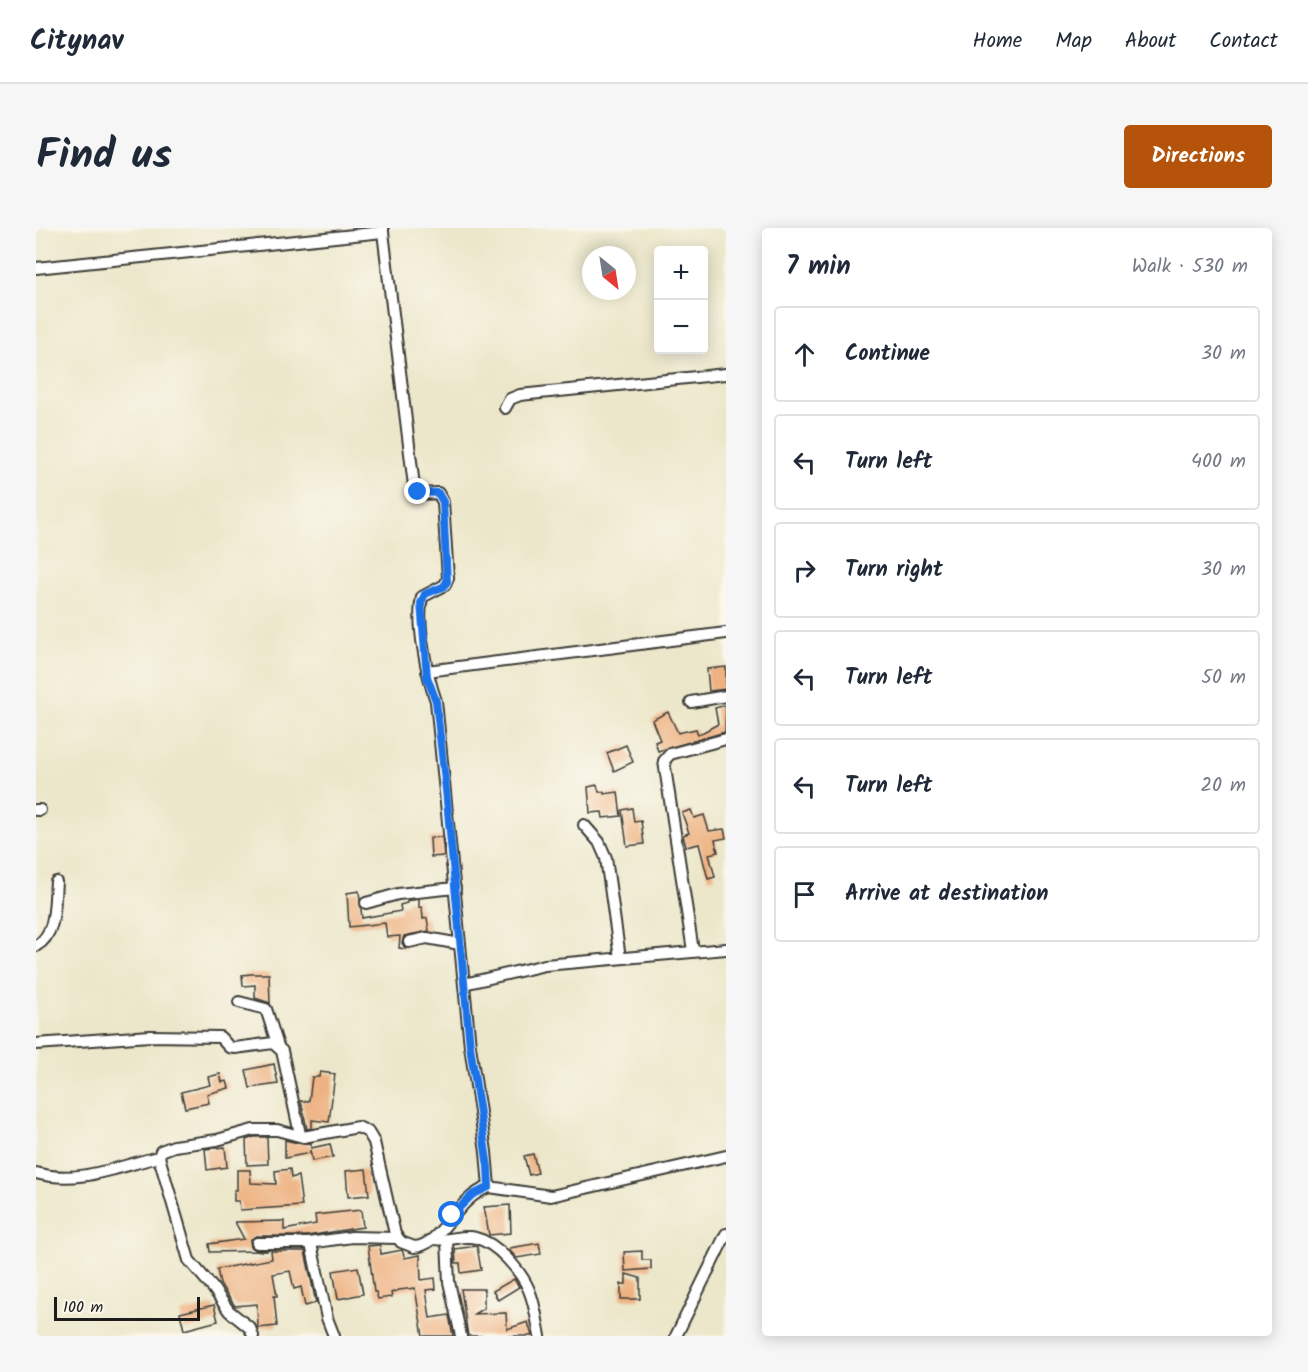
<!DOCTYPE html>
<meta charset="utf-8">
<style>
:root{--surface:#fff;--page:#f6f6f7;--text:#1f2937;--muted:#747a83;--line:#e0e1e3;--accent:#b45309}
body{margin:0;font-family:Kalam,sans-serif;background:var(--page);color:var(--text)}
.controls{position:absolute;right:18px;top:18px;display:grid;overflow:hidden;border-radius:6px;box-shadow:0 3px 15px #0003}
.controls button{width:54px;height:54px;display:grid;place-items:center;padding:0;border:0;border-bottom:2px solid var(--line);background:var(--surface);color:var(--text);font:30px sans-serif}
.compass{position:absolute;left:546px;top:18px;width:54px;height:54px;border-radius:50%;background:var(--surface);box-shadow:0 3px 15px #0003;rotate:150deg}
.scale{position:absolute;left:18px;bottom:15px;width:146px;box-sizing:border-box;padding-left:6px;border:3px solid #1c1c1c;border-top:0;font-size:16px;line-height:21px;white-space:nowrap;color:#1c1c1c;-webkit-text-stroke:4px #fbf7ec;paint-order:stroke}
.stop{position:absolute;width:18px;height:18px;margin:-14px;border:4px solid #1a73e8;border-radius:50%;background:#fff}
.stop.end{background:#1a73e8;border-color:#fff;box-shadow:0 2px 6px #0008}
.list{margin:0;padding:0;list-style:none}
h2{display:flex;justify-content:space-between;align-items:center;height:78px;margin:0;padding:0 24px;font-size:26px}
h2 small{font-size:20px;font-weight:400;color:var(--muted)}
.list li{display:grid;grid-template-columns:39px 1fr auto;gap:18px;align-items:center;box-sizing:border-box;height:96px;margin:0 12px 12px;padding:0 12px;border:2px solid var(--line);border-radius:6px}
.list b{display:block;font-size:22px;white-space:nowrap}
.list em{font-size:20px;font-style:normal;color:var(--muted)}
.icon{flex:none;width:33px;height:33px;fill:none;stroke:currentColor;stroke-width:2;stroke-linecap:round;stroke-linejoin:round}
.map{position:relative;flex:none;width:690px;height:1108px;overflow:hidden;border-radius:6px}
header{display:flex;align-items:center;gap:36px;box-sizing:border-box;height:84px;padding:0 30px;background:var(--surface);border-bottom:2px solid var(--line)}
header strong{font-size:28px}
nav{display:flex;gap:33px;margin-inline-start:auto;font-size:21px}
.intro{display:flex;align-items:center;justify-content:space-between;box-sizing:border-box;height:144px;padding:0 36px}
h1{margin:0;font-size:42px}
.button{padding:15px 27px;border-radius:6px;background:var(--accent);color:#fff;font-size:21px;font-weight:700}
main{display:flex;gap:36px;padding:0 36px}
aside{flex:1;background:var(--surface);border-radius:6px;box-shadow:0 3px 15px #0003}
.map>svg:first-child{display:block}
</style>
<header>
<strong>Citynav</strong>
<nav><a>Home</a><a>Map</a><a>About</a><a>Contact</a></nav>
</header>
<div class="intro"><h1>Find us</h1><a class="button">Directions</a></div>
<main>
<div class="map">
<svg width="690" height="1108" viewBox="0 0 690 1108">
<rect width="100%" height="100%" fill="#fbf7ec"/>
<filter id="ink" filterUnits="userSpaceOnUse"><feTurbulence type="fractalNoise" baseFrequency=".0167" numOctaves="2"/><feDisplacementMap in="SourceGraphic" scale="12" xChannelSelector="R" yChannelSelector="G"/><feConvolveMatrix kernelMatrix="1 2 1 2 8 2 1 2 1" color-interpolation-filters="sRGB"/></filter>
<filter id="wash" filterUnits="userSpaceOnUse"><feTurbulence type="fractalNoise" baseFrequency=".008" numOctaves="4" result="noise"/><feDisplacementMap in="SourceGraphic" scale="24" xChannelSelector="R" yChannelSelector="G"/><feGaussianBlur stdDeviation="1.35" result="paint"/><feColorMatrix in="noise" values="0 0 0 0 0 0 0 0 0 0 0 0 0 0 0 0 0 1.4 0 .05"/><feComposite in="paint" operator="in"/></filter>
<g filter="url(#wash)">
<rect width="100%" height="100%" fill="#ece7ca"/>
<g id="blocks">
<!-- building -->
<g fill="#eeb282">
<path d="M690,439v22l-17,2 -2,-22z"/>
<path d="M690,477l-1,27 -67,19 -3,-9 5,-2 -8,-20 16,-8 10,21 18,-4 2,6 20,-11 -3,-16z"/>
<path d="M590,517l7,17 -19,9 -7,-18z"/>
<path d="M561,557l2,7h5v2l14,-2 3,24 -18,2 -1,-6 -12,1 -2,-26z"/>
<path d="M596,580l2,14 7,-1 3,23 -17,2 -5,-36z"/>
<path d="M655,582l3,8 10,-3 5,16 15,-2 2,9 -11,2 3,12 -9,2 6,23 -7,2 -9,-35 -13,3 -3,-12 6,-2 -7,-20z"/>
<path d="M406,609l2,19 -13,1 -1,-19z"/>
<path d="M323,663l3,27 39,-7 -1,-6 7,-2v-2l12,-2v9l3,-1 1,12 4,-1 2,13 -25,5 -2,7 4,6 -7,-1 1,-12 -13,1 -2,-14 -36,4 -2,-34z"/>
<path d="M215,746h18l1,29 -15,-5v-13l-12,1 -1,-11z"/>
<path d="M238,836l4,20 -28,4 -4,-18z"/>
<path d="M284,844l15,2 -6,48 -17,-2v8l-5,1 -6,-28h8l3,-24h7z"/>
<path d="M184,846l2,8 5,-1 2,7 -22,6 2,9 -24,5 -4,-16 29,-7 -2,-8z"/>
<path d="M218,909h13l1,27 -21,1 -1,-25z"/>
<path d="M249,912l17,4 9,-1v5l19,-4 3,13 -21,4 -2,-11v3l-25,5z"/>
<path d="M189,919l2,20 -20,3 -2,-21z"/>
<path d="M497,926l5,19 -9,2 -5,-19z"/>
<path d="M254,941l1,9 7,-2 4,30 -62,4 -1,-9h-5v-11h3v-20h13l1,13 25,1 -1,-13z"/>
<path d="M330,941l3,26 -21,2 -2,-26z"/>
<path d="M474,977l1,28 -22,2 -5,-28z"/>
<path d="M325,982l2,17 -56,9h-51l-6,4 1,7 5,3 12,1 -58,1 -1,-8 35,-5 -9,-17 49,-1v9l32,-6 -1,-9z"/>
<path d="M503,1015l2,11 -24,4 -7,-7v-3z"/>
<path d="M344,1017l1,9 21,-4 3,8 15,-3 1,25 14,-2 1,11 -10,1 4,28 19,-3 4,21h-30l-8,-48 -16,2 -8,3 1,4 -14,2 -2,-7h-2l-6,-46z"/>
<path d="M441,1018l4,24 -20,3 -1,-10h-4l-1,-14z"/>
<path d="M235,1023h34l11,52 -11,3 -4,-19 -7,2 -4,-18 -17,3 4,22h-3l3,30 -19,2 -1,-24 -22,2 -15,-22 -3,-15 55,-10z"/>
<path d="M606,1023v9h9v9l-26,2 -1,-19z"/>
<path d="M322,1039l5,27 -25,5 -5,-28z"/>
<path d="M590,1046l14,4v21h-19v-15h5z"/>
<path d="M478,1051l5,8 -21,13 -5,-9z"/>
<path d="M425,1061h23v19l-10,6 32,-1 1,16 21,-7 4,14h-64z"/>
<path d="M178,1077l4,16 -34,9 -4,-17z"/>
</g>
</g>
</g>
<g filter="url(#ink)">
<use href="#blocks" fill-opacity="0" stroke="#3b3a36" stroke-width="1.5"/>
<g fill="none" stroke-linecap="round" stroke-linejoin="round">
<defs>
<g id="street">
<path d="M347,4l31,254 7,8 17,-1 5,9 5,76 -3,7 -23,12c-6,26 5,79 14,104l34,345 16,106 3,35"/>
<path d="M0,40l347,-36v-4"/>
<path d="M469,180l5,-9 10,-4 206,-21"/>
<path d="M391,443l299,-38"/>
<path d="M655,474l35,-6"/>
<path d="M0,582h4"/>
<path d="M548,597l15,17 7,16 14,100"/>
<path d="M330,675l32,-9 57,-6"/>
<path d="M373,714l18,-4 33,6"/>
<path d="M0,718c21,-12 18,-42 20,-64"/>
<path d="M657,723l-29,-190 6,-7 56,-15"/>
<path d="M428,756l81,-19 181,-16"/>
<path d="M203,774l27,7 12,37"/>
<path d="M0,816l114,-8 70,1 9,10 6,1 38,-5 9,8 18,83"/>
<path d="M123,929l30,103 24,28 16,23 21,17 3,8"/>
<path d="M0,945c43,12 82,-7 123,-16l2,-6 13,-5 43,-6 36,-10h24l26,7 55,-10 10,5 6,10 21,92 6,8 13,5c28,-1 41,-49 75,-60l62,9 175,-40"/>
<path d="M399,1011c14,3 27,-5 41,-1 21,5 45,33 53,52 6,14 8,31 11,46"/>
<path d="M411,1013l2,41 12,54"/>
<path d="M221,1015h51"/>
<path d="M298,1108l-7,-18 -16,-74 -3,-1 44,-6 45,1"/>
<path d="M640,1108l50,-102"/>
</g>
</defs>
<!-- street casing -->
<use href="#street" stroke="#3b3a36" stroke-width="14"/>
<!-- street -->
<use href="#street" stroke="#fff" stroke-width="10"/>
</g>
</g>
<g fill="none" stroke-linecap="round" stroke-linejoin="round" filter="url(#ink)">
<!-- route -->
<path stroke="#1a73e8" stroke-width="8" d="M382,264l20,1 5,9 4,80 -4,5 -18,7 -4,9 6,74 9,24 10,89 24,256 18,121 1,20 -17,8 -20,20"/>
</g>
</svg>
<div class="controls">
<button>+</button>
<button>−</button>
</div>
<svg class="compass" viewBox="-18 -18 36 36"><path d="M0-13l5 13h-10z" fill="#e53935"/><path d="M0 13l5-13h-10z" fill="#747a83"/></svg>
<div class="scale">100 m</div>
<div class="stop" style="left:416px;top:987px"></div>
<div class="stop end" style="left:382px;top:264px"></div>
</div>
<aside>
<h2>7 min<small>Walk · 530 m</small></h2>
<ul class="list">
<li><svg class="icon" aria-label="ahead" viewBox="0 0 24 24"><path d="M12 20V5M6 11l6-6 6 6"/></svg><div><b>Continue</b></div><em>30 m</em></li>
<li><svg class="icon" aria-label="left" viewBox="0 0 24 24"><path d="M17 20v-9H6M10 6l-5 5 5 5"/></svg><div><b>Turn left</b></div><em>400 m</em></li>
<li><svg class="icon" aria-label="right" viewBox="0 0 24 24"><path d="M7 20v-9h11M14 6l5 5-5 5"/></svg><div><b>Turn right</b></div><em>30 m</em></li>
<li><svg class="icon" aria-label="left" viewBox="0 0 24 24"><path d="M17 20v-9H6M10 6l-5 5 5 5"/></svg><div><b>Turn left</b></div><em>50 m</em></li>
<li><svg class="icon" aria-label="left" viewBox="0 0 24 24"><path d="M17 20v-9H6M10 6l-5 5 5 5"/></svg><div><b>Turn left</b></div><em>20 m</em></li>
<li><svg class="icon" aria-label="arrive" viewBox="0 0 24 24"><path d="M6 21V4h12l-3 4 3 4H6"/></svg><div><b>Arrive at destination</b></div></li>
</ul>
</aside>
</main>
